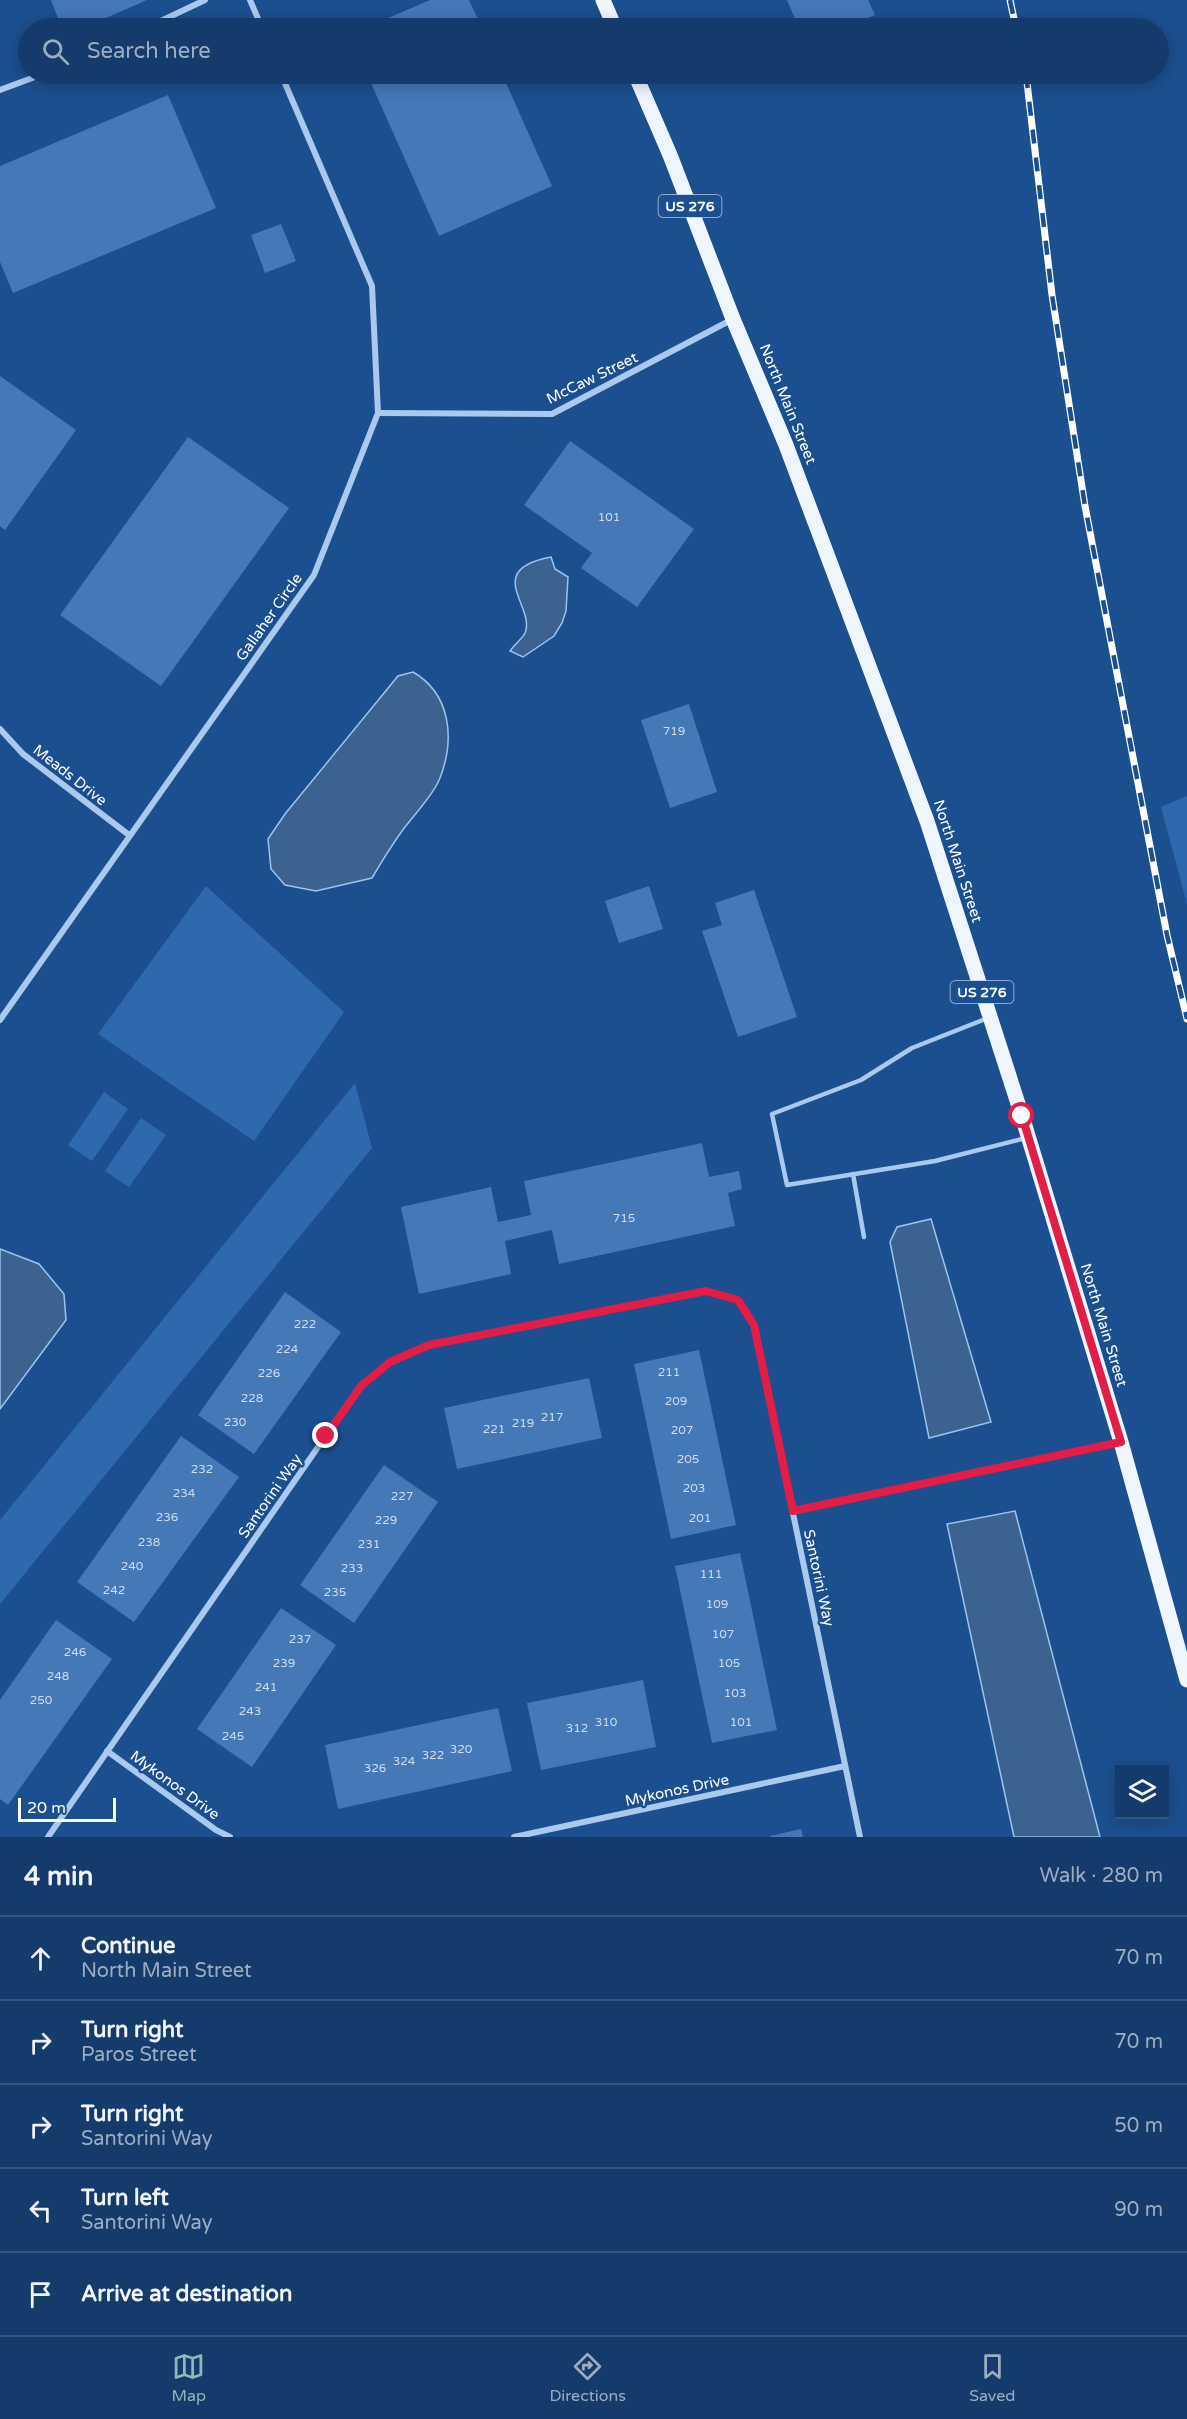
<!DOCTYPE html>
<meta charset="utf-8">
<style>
:root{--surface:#143b6b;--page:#214673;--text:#f1f3f6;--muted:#9dadc1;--line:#33557e;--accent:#8bbbb9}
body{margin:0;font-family:"Varela Round",sans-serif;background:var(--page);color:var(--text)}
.controls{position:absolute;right:18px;bottom:18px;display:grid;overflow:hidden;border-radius:0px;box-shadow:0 3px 15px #0003}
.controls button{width:54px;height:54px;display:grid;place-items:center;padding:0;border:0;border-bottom:2px solid var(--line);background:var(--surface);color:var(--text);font:30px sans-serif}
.scale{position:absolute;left:18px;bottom:15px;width:98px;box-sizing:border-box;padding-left:6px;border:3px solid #fff;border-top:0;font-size:16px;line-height:21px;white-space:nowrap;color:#fff;-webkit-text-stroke:4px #1b4f8f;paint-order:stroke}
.stop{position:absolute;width:18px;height:18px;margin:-14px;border:4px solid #e11d48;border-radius:50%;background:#fff}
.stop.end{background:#e11d48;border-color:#fff;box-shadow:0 2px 6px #0008}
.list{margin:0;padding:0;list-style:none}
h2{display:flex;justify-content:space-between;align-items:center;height:78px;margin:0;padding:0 24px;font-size:26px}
h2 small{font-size:20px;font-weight:400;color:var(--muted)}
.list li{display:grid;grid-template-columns:39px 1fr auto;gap:18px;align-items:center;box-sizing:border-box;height:84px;padding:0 24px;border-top:2px solid var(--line)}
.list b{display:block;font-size:22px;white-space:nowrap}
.list p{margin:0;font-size:20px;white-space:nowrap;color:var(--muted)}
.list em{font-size:20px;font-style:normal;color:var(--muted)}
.icon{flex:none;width:33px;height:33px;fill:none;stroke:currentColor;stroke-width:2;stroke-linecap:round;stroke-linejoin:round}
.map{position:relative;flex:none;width:1187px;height:1837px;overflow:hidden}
.search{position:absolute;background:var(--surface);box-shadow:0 3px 15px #0003;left:18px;right:18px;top:18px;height:66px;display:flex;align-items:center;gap:15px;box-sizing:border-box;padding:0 21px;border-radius:33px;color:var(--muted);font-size:22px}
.sheet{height:498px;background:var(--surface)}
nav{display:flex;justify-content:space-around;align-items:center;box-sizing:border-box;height:84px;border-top:2px solid var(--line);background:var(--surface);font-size:16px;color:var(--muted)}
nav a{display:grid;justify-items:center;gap:3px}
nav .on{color:var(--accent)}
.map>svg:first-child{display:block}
</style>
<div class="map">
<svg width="1187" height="1837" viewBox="0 0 1187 1837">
<rect width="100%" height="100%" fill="#1b4f8f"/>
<!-- green -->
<g fill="#2e69ad">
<path d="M1187,796v108l-26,-97z"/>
<path d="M206,886l138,126 -90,129 -156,-107z"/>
<path d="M355,1083l17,65 -372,456v-84z"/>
<path d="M104,1092l24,17 -36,52 -24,-16z"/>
<path d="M141,1118l25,17 -37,52 -24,-16z"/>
</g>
<!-- water -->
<g fill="#3c6290" stroke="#9cc4f0" stroke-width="1.5">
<path d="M551,557l4,12 13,8 -2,34 -4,12 -8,13 -31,21 -13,-6c4,-6 12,-12 15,-18 11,-26 -43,-63 26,-76z"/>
<path d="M413,672c38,22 42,67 27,106 -6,16 -25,36 -35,49 -12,16 -23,34 -33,51l-56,13 -31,-6 -14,-16 -3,-30 17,-25 113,-138z"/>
<path d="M931,1219l60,203 -62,16 -39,-196 7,-15z"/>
<path d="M0,1249l39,15 25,30 2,26 -66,89z"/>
<path d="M1015,1511l85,326h-86l-67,-313z"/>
</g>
<!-- building -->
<g fill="#4478b7">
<path d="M51,0h96l-64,28h-21z"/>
<path d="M430,0h39l13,28h-117z"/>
<path d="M787,0h81l7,15 -32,13h-44z"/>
<path d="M367,74h135l50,112 -113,50z"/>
<path d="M168,95l48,113 -203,85 -13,-31v-96z"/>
<path d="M281,224l15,37 -31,12 -14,-38z"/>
<path d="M0,376l76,54 -71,100 -5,-4z"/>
<path d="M188,437l101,71 -128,178 -101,-71z"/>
<path d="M570,441l124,88 -57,78 -56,-39 11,-15 -68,-48z"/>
<path d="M689,704l28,88 -47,16 -29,-88z"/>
<path d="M649,886l14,43 -44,14 -14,-42z"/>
<path d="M754,890l43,127 -59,20 -36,-106 20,-6 -7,-22z"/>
<path d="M702,1143l7,34 30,-6 3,18 -14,4 7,33 -176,38 -7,-34 -47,11 6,33 -92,20 -18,-87 90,-20 7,35 33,-7 -7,-34z"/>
<path d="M285,1292l56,40 -87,122 -56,-39z"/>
<path d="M699,1350l37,175 -65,14 -37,-175z"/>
<path d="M589,1378l13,60 -145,31 -13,-61z"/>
<path d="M181,1436l58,41 -105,145 -57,-40z"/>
<path d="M384,1465l54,37 -84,121 -54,-38z"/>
<path d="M740,1553l37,177 -65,13 -37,-177z"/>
<path d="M281,1608l55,37 -84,122 -55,-38z"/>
<path d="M56,1620l56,39 -104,146 -8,-6v-99z"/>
<path d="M643,1680l13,67 -115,23 -14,-67z"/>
<path d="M498,1708l14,63 -174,38 -13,-64z"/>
<path d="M801,1829l2,8h-33v-1z"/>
</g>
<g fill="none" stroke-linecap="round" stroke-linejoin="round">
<!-- lane -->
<g stroke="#a9c9ee" stroke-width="4.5">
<path d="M988,1018l-76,30 -51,32 -89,34 15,71 148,-24 91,-23"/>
<path d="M853,1174l11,63"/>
</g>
<!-- street -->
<g stroke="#a9c9ee" stroke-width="6">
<path d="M250,0l12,28"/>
<path d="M146,28l59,-28"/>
<path d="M0,90l43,-16"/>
<path d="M378,413l174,1 181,-95"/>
<path d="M0,729l23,25 106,81"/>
<path d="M0,1020l314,-445 64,-162 -6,-127 -91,-212"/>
<path d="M793,1511l327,-69"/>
<path d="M107,1751l109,79 14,7"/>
<path d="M48,1837l313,-452 29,-23 39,-17 277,-54 32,9 16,25 106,512"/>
<path d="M514,1837l331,-71"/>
</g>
<!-- primary -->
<g stroke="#f0f6ff" stroke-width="15">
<path d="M603,0l12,28"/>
<path d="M635,74l35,81 63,164 53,126 141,376 95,295 99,326 66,238"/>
</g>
<defs>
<g id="rail">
<path d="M1010,0l6,28"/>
<path d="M1026,74l26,221 33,211 82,429 20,84"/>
</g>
</defs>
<!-- rail casing -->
<use href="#rail" stroke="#fff" stroke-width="7"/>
<!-- rail -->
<use href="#rail" stroke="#1b4f8f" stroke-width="4.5" stroke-dasharray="14" stroke-linecap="butt"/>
</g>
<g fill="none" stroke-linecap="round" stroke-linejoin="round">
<!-- route -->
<path stroke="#e11d48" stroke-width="8" d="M326,1436l35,-50 29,-24 39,-17 277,-54 32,9 16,25 39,186 328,-69 -99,-326"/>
</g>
<g text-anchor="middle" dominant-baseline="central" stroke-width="5" stroke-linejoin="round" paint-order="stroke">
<!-- number labels -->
<g font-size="12" fill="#d0dded">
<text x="609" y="517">101</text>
<text x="674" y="731">719</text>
<text x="624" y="1218">715</text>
<text x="305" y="1324">222</text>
<text x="287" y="1349">224</text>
<text x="669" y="1372">211</text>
<text x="269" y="1373">226</text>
<text x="252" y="1398">228</text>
<text x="676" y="1401">209</text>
<text x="552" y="1417">217</text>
<text x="235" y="1422">230</text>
<text x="523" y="1423">219</text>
<text x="494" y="1429">221</text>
<text x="682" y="1430">207</text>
<text x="688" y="1459">205</text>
<text x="202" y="1469">232</text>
<text x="694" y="1488">203</text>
<text x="184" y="1493">234</text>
<text x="402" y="1496">227</text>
<text x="167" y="1517">236</text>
<text x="700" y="1518">201</text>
<text x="386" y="1520">229</text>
<text x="149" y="1542">238</text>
<text x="369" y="1544">231</text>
<text x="132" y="1566">240</text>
<text x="352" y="1568">233</text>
<text x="711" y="1574">111</text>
<text x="114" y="1590">242</text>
<text x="335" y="1592">235</text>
<text x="717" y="1604">109</text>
<text x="723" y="1634">107</text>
<text x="300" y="1639">237</text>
<text x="75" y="1652">246</text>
<text x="284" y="1663">239</text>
<text x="729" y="1663">105</text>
<text x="58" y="1676">248</text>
<text x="266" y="1687">241</text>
<text x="735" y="1693">103</text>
<text x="41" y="1700">250</text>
<text x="250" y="1711">243</text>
<text x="606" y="1722">310</text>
<text x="741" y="1722">101</text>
<text x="577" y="1728">312</text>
<text x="233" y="1736">245</text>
<text x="461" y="1749">320</text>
<text x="433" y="1755">322</text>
<text x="404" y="1761">324</text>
<text x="375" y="1768">326</text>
</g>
<!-- shield labels -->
<g fill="#1b4f8f" stroke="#bbcadd" stroke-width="1.5">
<rect x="658.5" y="195" width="63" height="22" rx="4.5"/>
<rect x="950.5" y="981" width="63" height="22" rx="4.5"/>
</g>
<g font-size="14" font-weight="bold" fill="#fff">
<text x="690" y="206">US 276</text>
<text x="982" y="992">US 276</text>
</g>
<!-- street labels -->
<g font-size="15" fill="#fff" stroke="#1b4f8f">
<text transform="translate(592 378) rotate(-26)">McCaw Street</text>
<text transform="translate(788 404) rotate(68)">North Main Street</text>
<text transform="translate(269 617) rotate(-55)">Gallaher Circle</text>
<text transform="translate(70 775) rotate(38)">Meads Drive</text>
<text transform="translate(958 861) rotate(72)">North Main Street</text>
<text transform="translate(1104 1325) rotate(73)">North Main Street</text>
<text transform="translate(270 1496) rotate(-55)">Santorini Way</text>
<text transform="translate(819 1578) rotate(78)">Santorini Way</text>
<text transform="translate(175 1785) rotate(36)">Mykonos Drive</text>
<text transform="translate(677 1790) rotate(-12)">Mykonos Drive</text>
</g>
</g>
</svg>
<div class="controls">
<button><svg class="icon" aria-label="layers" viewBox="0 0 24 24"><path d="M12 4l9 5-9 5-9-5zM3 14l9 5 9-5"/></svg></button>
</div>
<div class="scale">20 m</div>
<div class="stop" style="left:1022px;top:1116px"></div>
<div class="stop end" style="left:326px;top:1436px"></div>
<div class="search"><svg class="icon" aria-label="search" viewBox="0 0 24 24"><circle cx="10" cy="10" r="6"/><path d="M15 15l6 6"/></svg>Search here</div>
</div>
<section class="sheet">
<h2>4 min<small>Walk · 280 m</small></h2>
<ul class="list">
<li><svg class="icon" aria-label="ahead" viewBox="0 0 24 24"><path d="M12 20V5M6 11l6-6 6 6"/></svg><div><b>Continue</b><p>North Main Street</p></div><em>70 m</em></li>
<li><svg class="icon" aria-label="right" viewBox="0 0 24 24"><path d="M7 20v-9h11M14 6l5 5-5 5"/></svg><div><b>Turn right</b><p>Paros Street</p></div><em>70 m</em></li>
<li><svg class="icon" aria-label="right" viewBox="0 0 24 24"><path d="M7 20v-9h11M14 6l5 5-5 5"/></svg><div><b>Turn right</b><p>Santorini Way</p></div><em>50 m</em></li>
<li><svg class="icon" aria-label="left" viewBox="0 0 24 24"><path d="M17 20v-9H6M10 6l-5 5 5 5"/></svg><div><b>Turn left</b><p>Santorini Way</p></div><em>90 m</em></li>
<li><svg class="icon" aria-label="arrive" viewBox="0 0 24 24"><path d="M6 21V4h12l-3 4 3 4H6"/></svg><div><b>Arrive at destination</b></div></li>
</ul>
</section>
<nav>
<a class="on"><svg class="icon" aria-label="map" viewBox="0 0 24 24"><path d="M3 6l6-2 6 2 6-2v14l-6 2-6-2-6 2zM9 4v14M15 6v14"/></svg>Map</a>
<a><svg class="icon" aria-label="directions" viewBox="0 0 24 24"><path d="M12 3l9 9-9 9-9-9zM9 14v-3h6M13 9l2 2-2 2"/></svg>Directions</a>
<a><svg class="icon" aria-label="saved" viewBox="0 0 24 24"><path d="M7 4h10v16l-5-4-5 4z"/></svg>Saved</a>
</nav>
